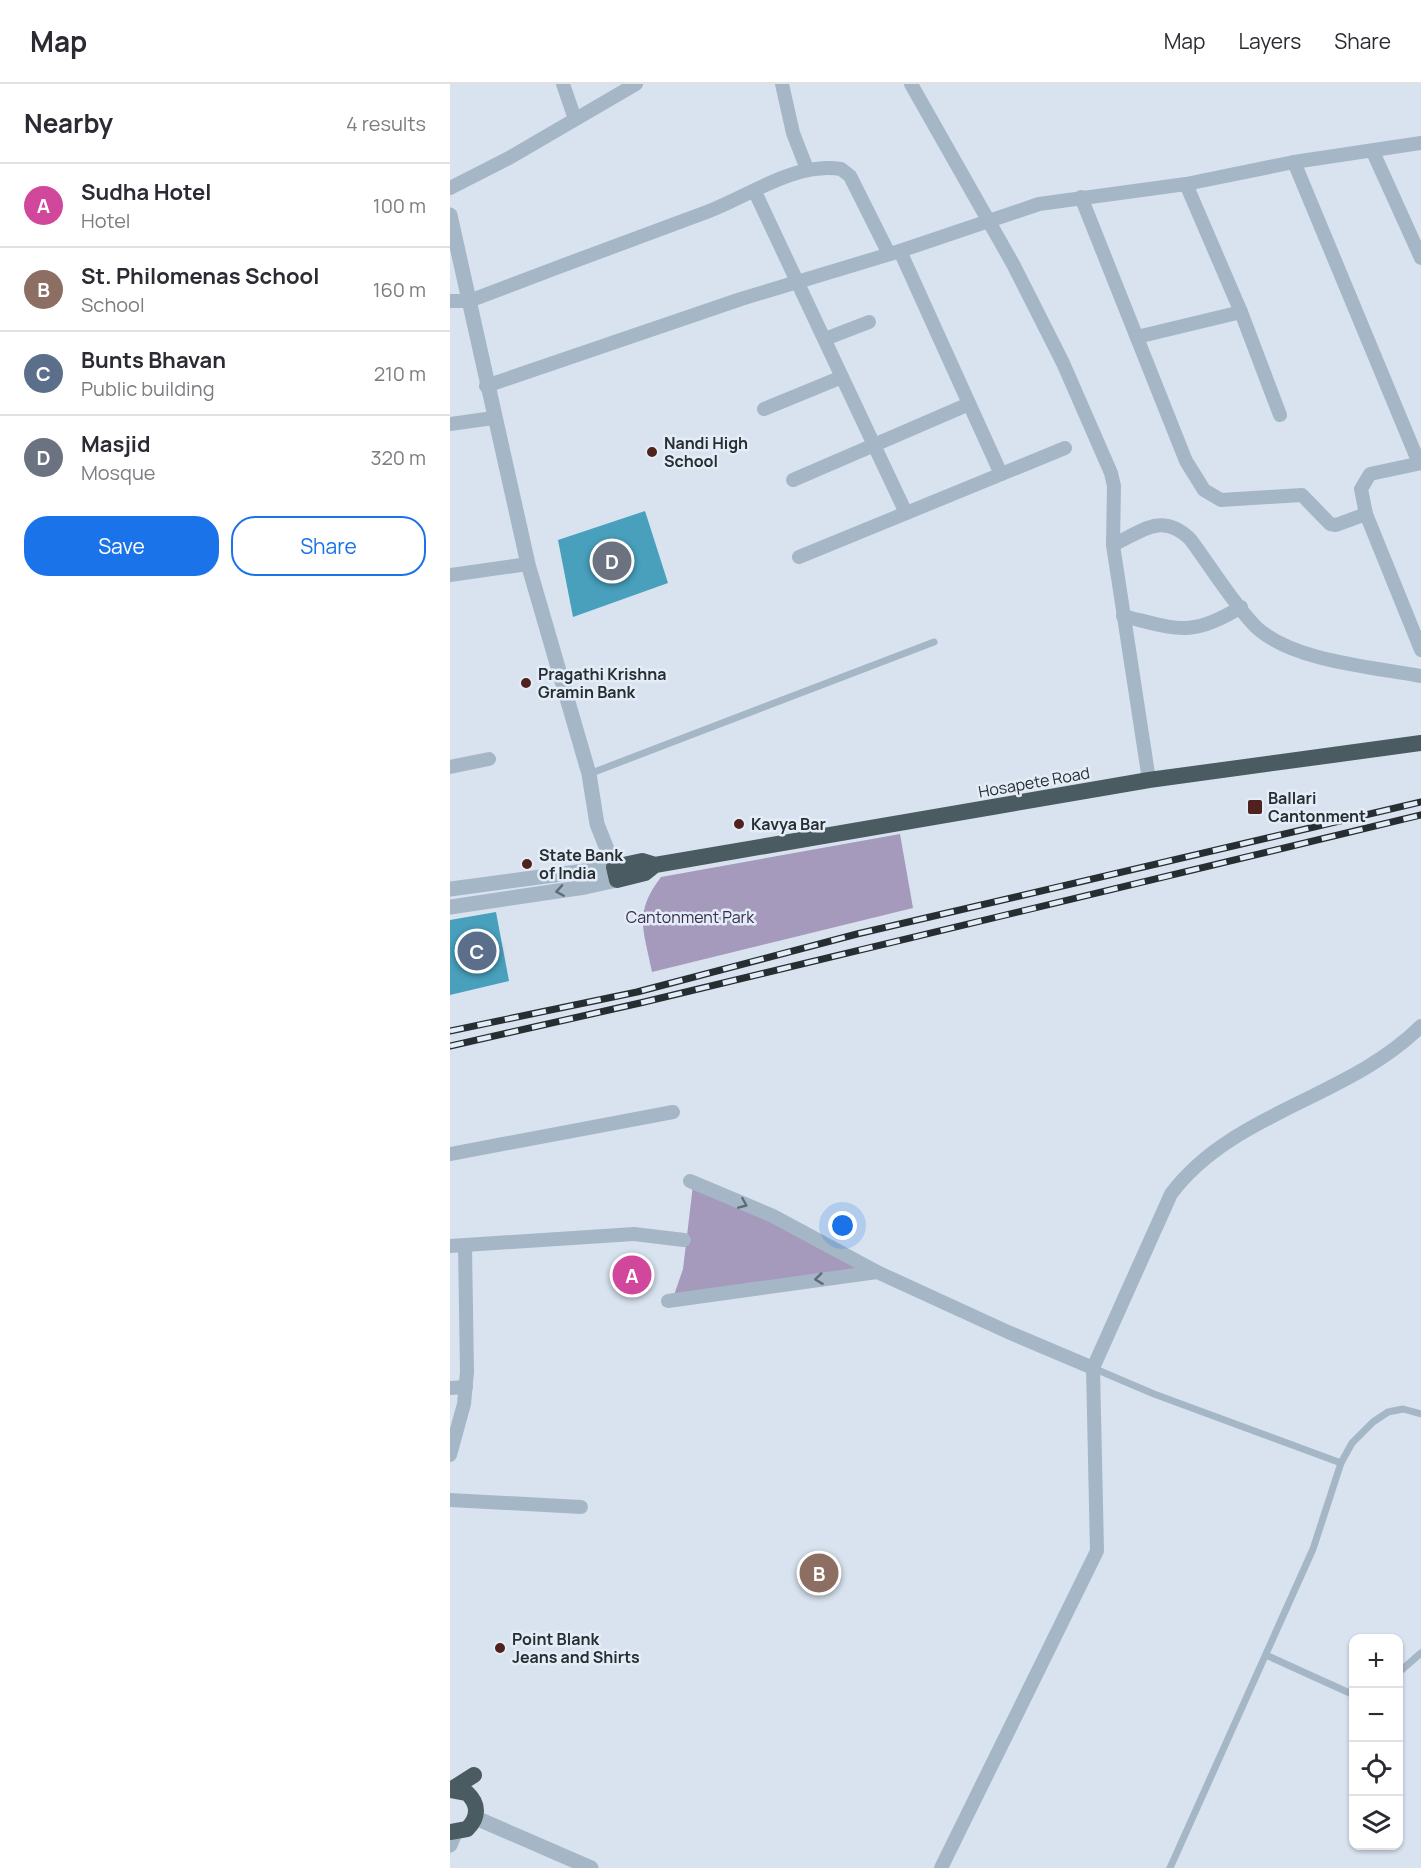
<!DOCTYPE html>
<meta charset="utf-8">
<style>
:root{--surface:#fff;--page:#f2f2f3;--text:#2b2b33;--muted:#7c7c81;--line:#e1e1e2;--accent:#1a73e8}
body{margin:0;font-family:Manrope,sans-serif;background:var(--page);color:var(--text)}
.controls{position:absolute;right:18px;bottom:18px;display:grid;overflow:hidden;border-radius:12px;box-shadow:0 2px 4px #0004}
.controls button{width:54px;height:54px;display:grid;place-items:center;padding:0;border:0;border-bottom:2px solid var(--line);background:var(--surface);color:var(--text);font:30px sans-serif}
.you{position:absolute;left:393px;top:1142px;width:21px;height:21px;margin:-15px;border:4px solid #fff;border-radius:50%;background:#1a73e8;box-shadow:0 0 0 9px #1a73e833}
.badge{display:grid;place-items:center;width:39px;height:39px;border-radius:50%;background:var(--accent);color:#fff;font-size:20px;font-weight:700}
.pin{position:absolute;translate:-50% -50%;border:3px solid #fff;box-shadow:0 2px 6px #0006}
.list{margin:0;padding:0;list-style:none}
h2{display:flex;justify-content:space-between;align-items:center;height:78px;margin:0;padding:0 24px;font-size:26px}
h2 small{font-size:20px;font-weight:400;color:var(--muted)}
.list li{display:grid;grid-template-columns:39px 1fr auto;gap:18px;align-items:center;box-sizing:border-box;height:84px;padding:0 24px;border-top:2px solid var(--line)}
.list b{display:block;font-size:22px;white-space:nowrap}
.list p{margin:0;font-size:20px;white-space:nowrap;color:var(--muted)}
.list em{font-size:20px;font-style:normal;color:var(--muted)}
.actions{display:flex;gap:12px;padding:18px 24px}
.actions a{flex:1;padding:14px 0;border:2px solid var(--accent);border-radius:24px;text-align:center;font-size:21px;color:var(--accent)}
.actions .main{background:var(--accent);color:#fff}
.icon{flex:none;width:33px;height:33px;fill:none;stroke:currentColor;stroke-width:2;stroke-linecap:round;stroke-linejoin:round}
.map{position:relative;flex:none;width:971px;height:1784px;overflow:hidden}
header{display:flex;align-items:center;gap:36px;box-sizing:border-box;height:84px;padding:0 30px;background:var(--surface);border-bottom:2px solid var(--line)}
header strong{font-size:28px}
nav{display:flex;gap:33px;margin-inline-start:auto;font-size:21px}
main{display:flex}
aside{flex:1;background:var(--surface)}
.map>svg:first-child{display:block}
</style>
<header>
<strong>Map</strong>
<nav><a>Map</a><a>Layers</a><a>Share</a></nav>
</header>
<main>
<aside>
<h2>Nearby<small>4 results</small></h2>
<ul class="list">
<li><span class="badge" style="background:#d1479c">A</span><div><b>Sudha Hotel</b><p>Hotel</p></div><em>100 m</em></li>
<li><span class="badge" style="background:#8d6e63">B</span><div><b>St. Philomenas School</b><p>School</p></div><em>160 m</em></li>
<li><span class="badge" style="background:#5c6f8a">C</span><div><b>Bunts Bhavan</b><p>Public building</p></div><em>210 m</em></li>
<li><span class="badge" style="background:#6b7280">D</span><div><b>Masjid</b><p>Mosque</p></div><em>320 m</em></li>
</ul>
<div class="actions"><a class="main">Save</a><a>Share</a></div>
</aside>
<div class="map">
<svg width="971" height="1784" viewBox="0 0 971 1784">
<rect width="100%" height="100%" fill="#d8e3ef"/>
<!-- green -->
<g fill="#a599bc">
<path d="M450,750l13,74 -261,64c-8,-41 -19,-59 9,-95z"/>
<path d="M243,1101l78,34 93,50 -191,29 10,-29z"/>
</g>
<!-- building -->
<g fill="#48a0bd">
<path d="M195,427l23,72 -95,34 -15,-77z"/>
<path d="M46,828l13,69 -59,14v-75z"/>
</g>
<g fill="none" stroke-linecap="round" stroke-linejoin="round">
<!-- service -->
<g stroke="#a5b7c6" stroke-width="7">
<path d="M139,690l345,-132"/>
<path d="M643,1284l61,26 187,69"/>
<path d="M816,1571l88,40"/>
<path d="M948,1589l23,-20"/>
<path d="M720,1784l143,-319 28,-86 11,-20 21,-21 15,-10 15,-3 18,5"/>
</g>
<!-- minor -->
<g stroke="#a5b7c6" stroke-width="14">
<path d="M113,0l12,35"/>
<path d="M332,0l11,49 14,36"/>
<path d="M461,0l102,180 50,99 48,110 3,13 -1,59 36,235"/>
<path d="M923,68l48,106"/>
<path d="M844,78l125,301"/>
<path d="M736,100l55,128 39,103"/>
<path d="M0,104l59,-30 127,-74"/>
<path d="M305,108l151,321"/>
<path d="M631,113l105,264 18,29 17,10 81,-5 28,29 6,1 30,-11"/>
<path d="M450,167l101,223"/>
<path d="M0,217h19c78,-30 157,-59 235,-88 44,-16 89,-51 137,-44l9,7 39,78"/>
<path d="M687,253l104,-25"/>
<path d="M375,255l44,-17"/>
<path d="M36,302l255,-87 159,-48 139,-47 147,-20 108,-22 127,-19"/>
<path d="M314,325l78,-32"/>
<path d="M0,340l43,-6"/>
<path d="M971,379l-51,11 -9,15 5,25 55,136"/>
<path d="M343,396l176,-76"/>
<path d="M663,461c29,-14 49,-33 77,-6 19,25 44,66 66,88 36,34 116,40 165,49"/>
<path d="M349,473l266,-109"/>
<path d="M0,491l78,-11"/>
<path d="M673,532c54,13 68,22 118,-9"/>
<path d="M0,683l39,-8"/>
<path d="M0,1070l223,-42"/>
<path d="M240,1097l83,35 104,56 131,60 85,36"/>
<path d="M0,1162l184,-12 50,6"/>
<path d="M218,1217l209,-29"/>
<path d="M0,1304l16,-1"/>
<path d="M0,1371l14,-51 3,-32 -2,-126"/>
<path d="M0,1416l131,7"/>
<path d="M491,1784l156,-317 -4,-183 78,-174c61,-82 178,-96 250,-168"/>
</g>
<!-- tertiary -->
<g stroke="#a5b7c6" stroke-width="15">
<path d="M0,131l78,349 61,210 8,50 17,43 -164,22"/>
<path d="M0,823l135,-20 32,-7"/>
<path d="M26,1734l115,50"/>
<path d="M0,1761l5,-12"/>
</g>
<!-- trunk -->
<g stroke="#4a5b62" stroke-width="16">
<path d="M205,781l-10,8 -28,7 -3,-13 28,-6 13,4 494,-85 272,-37"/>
<path d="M2,1705l22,-14"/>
<path d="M0,1706l17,3c12,11 12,24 0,36l-17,3"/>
</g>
<defs>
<g id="rail">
<path d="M0,947l187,-39 220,-58 564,-132"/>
<path d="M0,962l190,-43 781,-188"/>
</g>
</defs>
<!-- rail casing -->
<use href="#rail" stroke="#262e32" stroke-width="7"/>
<!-- rail -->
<use href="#rail" stroke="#e4edf7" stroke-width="4.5" stroke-dasharray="14" stroke-linecap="butt"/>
</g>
<!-- one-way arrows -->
<defs><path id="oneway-chevron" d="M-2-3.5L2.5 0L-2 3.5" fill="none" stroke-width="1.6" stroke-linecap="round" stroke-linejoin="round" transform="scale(1.5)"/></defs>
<g stroke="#5f6c75">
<use href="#oneway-chevron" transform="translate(110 807) rotate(171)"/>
<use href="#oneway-chevron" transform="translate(293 1120) rotate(23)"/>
<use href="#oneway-chevron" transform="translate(369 1195) rotate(173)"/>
</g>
<!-- markers -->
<g fill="#50221f" stroke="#e4edf7" stroke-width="2">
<circle cx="202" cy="368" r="6"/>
<circle cx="76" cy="599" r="6"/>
<rect x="797" y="715" width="16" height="16" rx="3"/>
<circle cx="289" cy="740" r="6"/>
<circle cx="77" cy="780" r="6"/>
<circle cx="50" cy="1564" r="6"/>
</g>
<g text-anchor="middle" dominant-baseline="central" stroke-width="5" stroke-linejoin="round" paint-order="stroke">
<!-- poi labels -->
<g font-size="16" font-weight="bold" fill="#262e32" stroke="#e4edf7" text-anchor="start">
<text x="214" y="359">Nandi High<tspan x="214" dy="18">School</tspan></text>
<text x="88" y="590">Pragathi Krishna<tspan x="88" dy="18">Gramin Bank</tspan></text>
<text x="818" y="714">Ballari<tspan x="818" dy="18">Cantonment</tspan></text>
<text x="301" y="740">Kavya Bar</text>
<text x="89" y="771">State Bank<tspan x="89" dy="18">of India</tspan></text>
<text x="62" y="1555">Point Blank<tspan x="62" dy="18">Jeans and Shirts</tspan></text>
</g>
<!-- street labels -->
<g font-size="16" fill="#262e32" stroke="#e4edf7">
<text transform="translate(584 698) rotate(-10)">Hosapete Road</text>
</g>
<!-- park labels -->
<g font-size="16" fill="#382b4e" stroke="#e4edf7">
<text x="240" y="833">Cantonment Park</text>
</g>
</g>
</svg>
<div class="controls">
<button>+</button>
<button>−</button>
<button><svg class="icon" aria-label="locate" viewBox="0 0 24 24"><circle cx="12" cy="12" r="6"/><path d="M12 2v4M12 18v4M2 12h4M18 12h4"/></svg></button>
<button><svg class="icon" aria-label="layers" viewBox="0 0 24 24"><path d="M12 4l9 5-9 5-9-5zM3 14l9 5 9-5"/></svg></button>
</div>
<div class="you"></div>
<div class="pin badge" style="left:182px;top:1191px;background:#d1479c">A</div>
<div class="pin badge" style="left:369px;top:1489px;background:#8d6e63">B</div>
<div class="pin badge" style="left:27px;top:867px;background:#5c6f8a">C</div>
<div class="pin badge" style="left:162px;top:477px;background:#6b7280">D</div>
</div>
</main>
